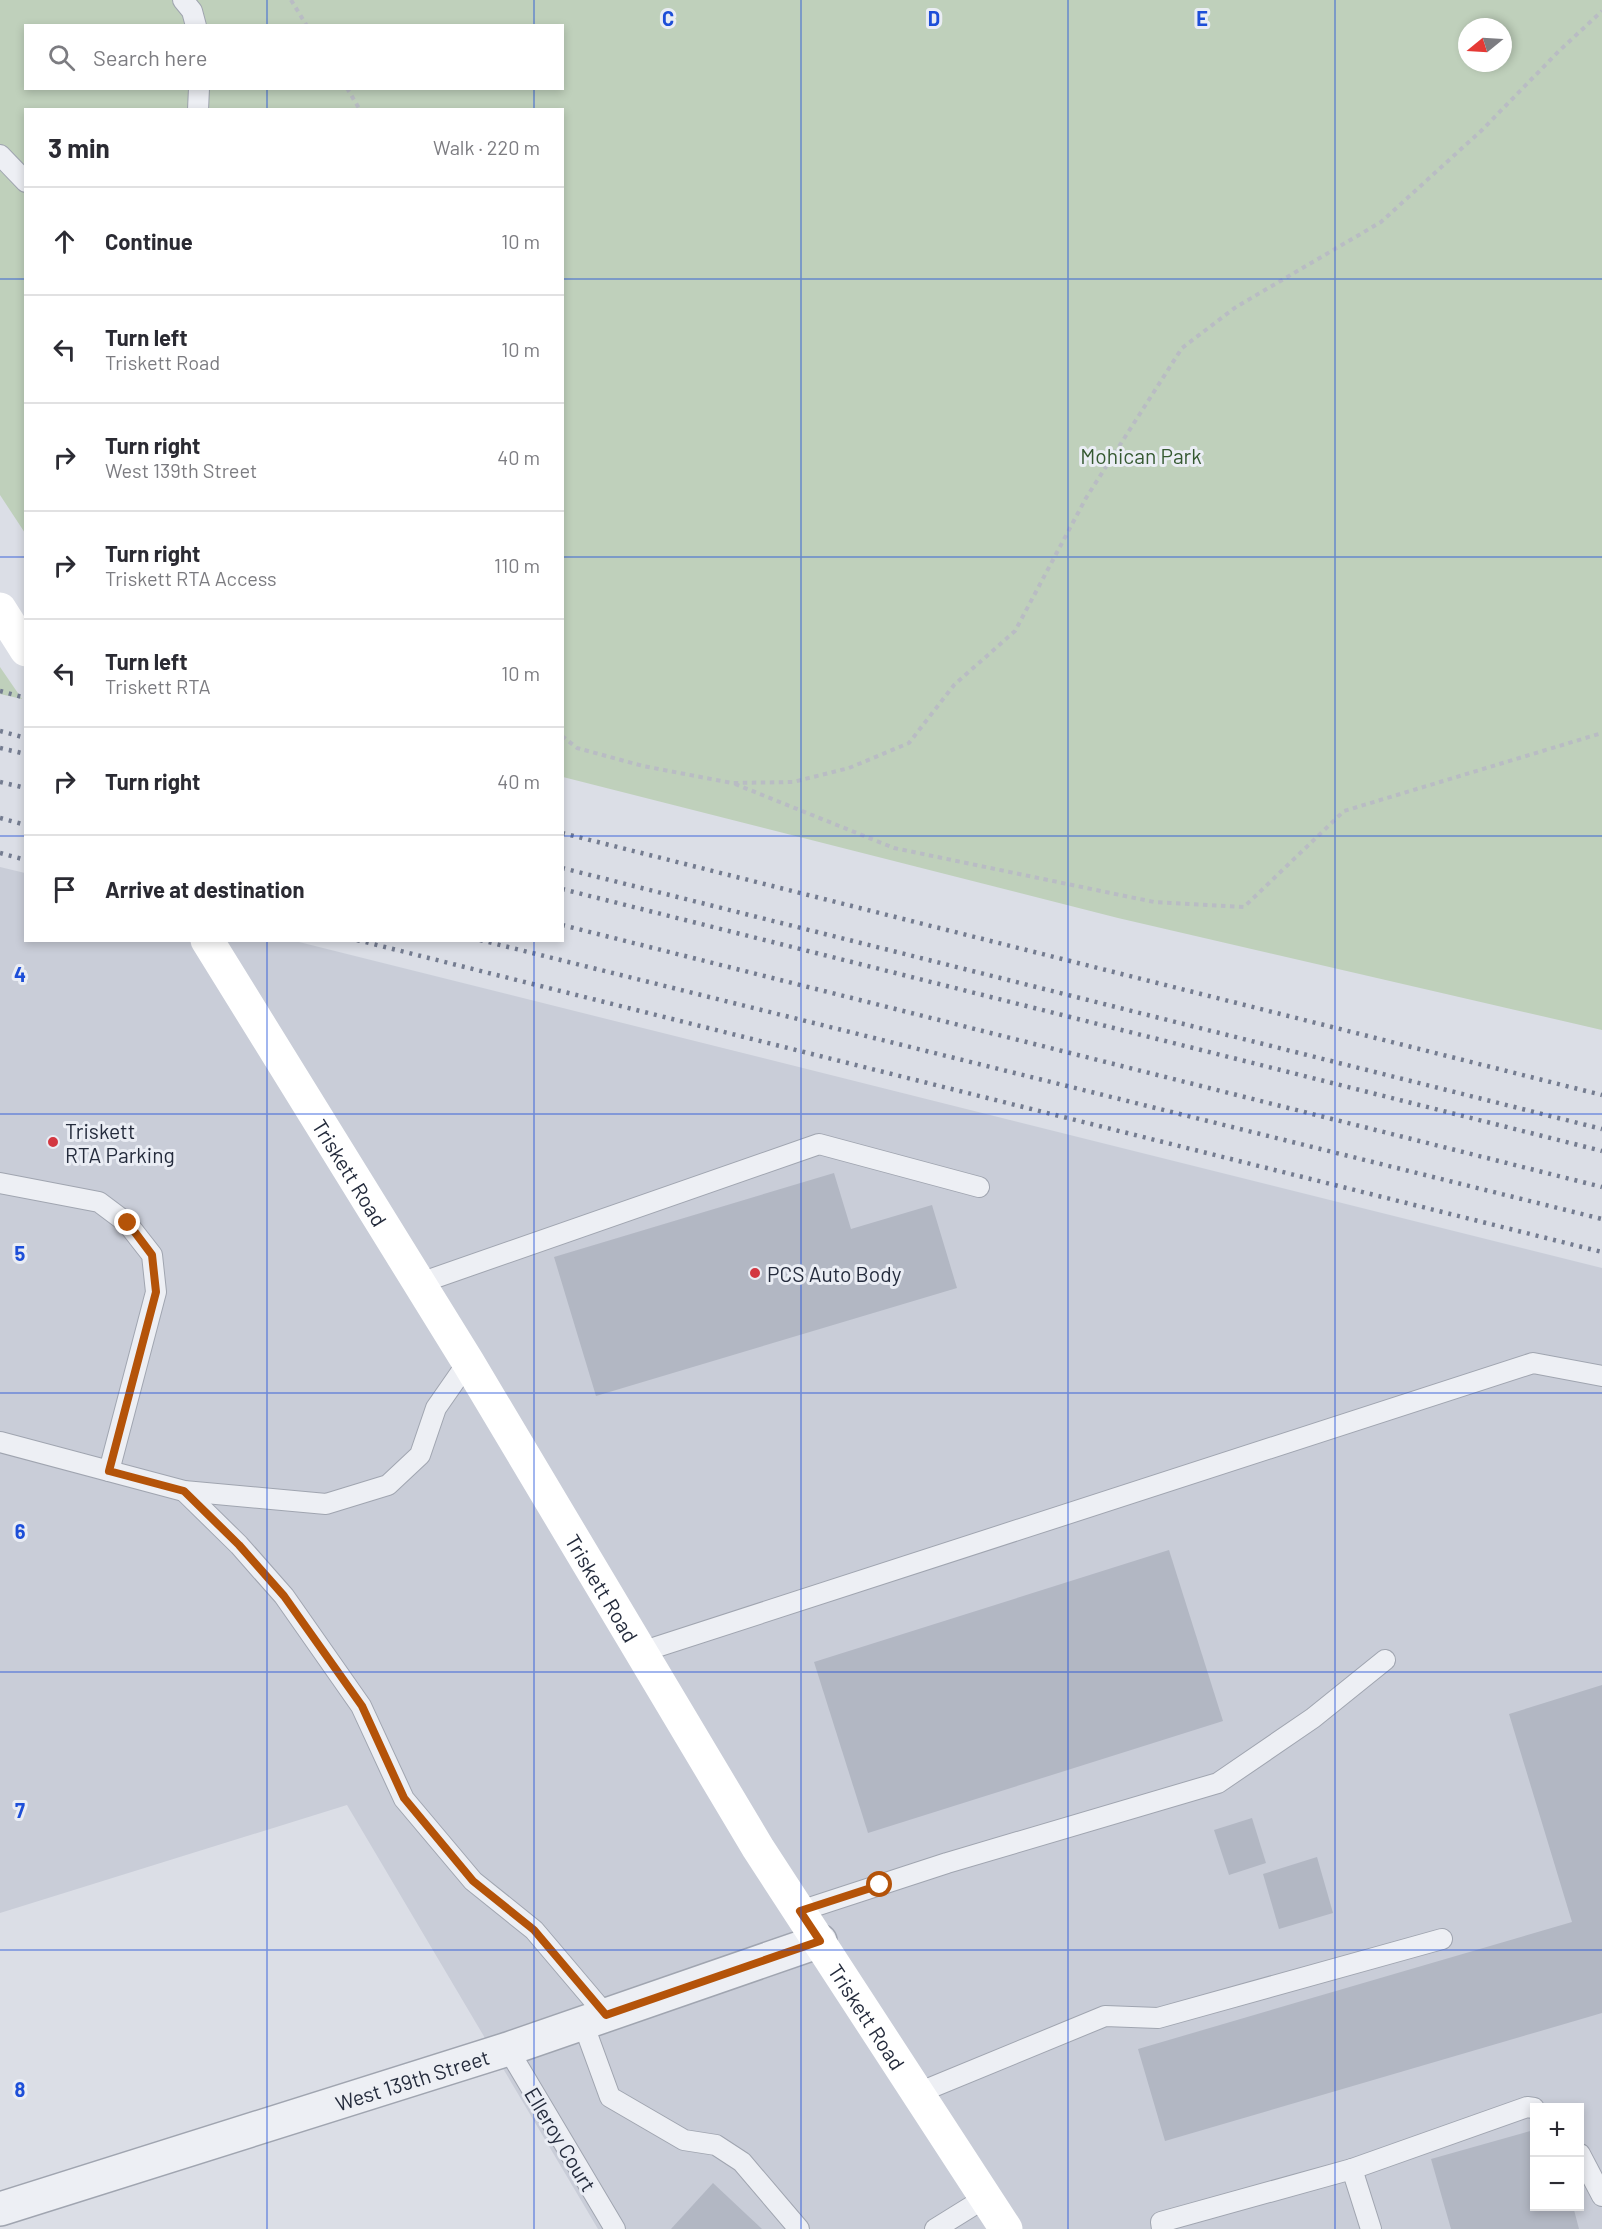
<!DOCTYPE html>
<meta charset="utf-8">
<style>
:root{--surface:#fff;--page:#f2f2f3;--text:#2b2b33;--muted:#7c7c81;--line:#e1e1e2}
body{margin:0;font-family:Barlow,sans-serif;background:var(--page);color:var(--text)}
.controls{position:absolute;right:18px;bottom:18px;display:grid;overflow:hidden;border-radius:0px;box-shadow:0 3px 9px #0003}
.controls button{width:54px;height:54px;display:grid;place-items:center;padding:0;border:0;border-bottom:2px solid var(--line);background:var(--surface);color:var(--text);font:30px sans-serif}
.compass{position:absolute;left:1458px;top:18px;width:54px;height:54px;border-radius:50%;background:var(--surface);box-shadow:0 3px 9px #0003;rotate:252deg}
.stop{position:absolute;width:18px;height:18px;margin:-14px;border:4px solid #b45309;border-radius:50%;background:#fff}
.stop.end{background:#b45309;border-color:#fff;box-shadow:0 2px 6px #0008}
.list{margin:0;padding:0;list-style:none}
h2{display:flex;justify-content:space-between;align-items:center;height:78px;margin:0;padding:0 24px;font-size:26px}
h2 small{font-size:20px;font-weight:400;color:var(--muted)}
.list li{display:grid;grid-template-columns:39px 1fr auto;gap:18px;align-items:center;box-sizing:border-box;height:108px;padding:0 24px;border-top:2px solid var(--line)}
.list b{display:block;font-size:22px;white-space:nowrap}
.list p{margin:0;font-size:20px;white-space:nowrap;color:var(--muted)}
.list em{font-size:20px;font-style:normal;color:var(--muted)}
.icon{flex:none;width:33px;height:33px;fill:none;stroke:currentColor;stroke-width:2;stroke-linecap:round;stroke-linejoin:round}
.map{position:relative;flex:none;width:1602px;height:2229px;overflow:hidden}
.search{position:absolute;background:var(--surface);box-shadow:0 3px 9px #0003;left:24px;top:24px;width:540px;height:66px;display:flex;align-items:center;gap:15px;box-sizing:border-box;padding:0 21px;border-radius:0px;color:var(--muted);font-size:22px}
.panel{position:absolute;background:var(--surface);box-shadow:0 3px 9px #0003;left:24px;top:108px;width:540px;height:834px;border-radius:0px}
.map>svg:first-child{display:block}
</style>
<div class="map">
<svg width="1602" height="2229" viewBox="0 0 1602 2229">
<rect width="100%" height="100%" fill="#dbdee6"/>
<!-- built -->
<path fill="#c9cdd8" fill-rule="evenodd" d="M0,867l25,6 1,67 269,1 1307,327v961h-1004l-251,-424 -347,108zM1534,2108h46v98h-46z"/>
<!-- green -->
<g fill="#bfd0bb" fill-rule="evenodd">
<path d="M0,0h1602v1030l-484,-112 -555,-141 -1,-667h-536l-1,423 -25,-38zM26,26h536v62h-536zM1467,27h36v36h-36z"/>
<path d="M0,667l22,32 -22,-5z"/>
</g>
<!-- building -->
<g fill="#b2b7c3">
<path d="M834,1173l17,56 81,-24 25,83 -361,108 -42,-139z"/>
<path d="M1169,1550l54,171 -355,112 -54,-171z"/>
<path d="M1602,1685v328l-437,128 -27,-92 434,-127 -63,-208z"/>
<path d="M1252,1818l14,45 -37,12 -15,-45z"/>
<path d="M1317,1857l16,56 -54,16 -16,-55z"/>
<path d="M1534,2130v76h39l6,23h-128l-20,-70z"/>
<path d="M713,2183l49,46h-91z"/>
</g>
<g fill="none" stroke-linecap="round" stroke-linejoin="round">
<defs>
<g id="lane">
<path d="M183,0l9,11 4,15"/>
<path d="M198,110l1,-22"/>
<path d="M0,155l26,27"/>
<path d="M0,1183l99,19 28,21 25,32 4,37 -47,179"/>
<path d="M420,1283l399,-139 160,43"/>
<path d="M0,1442l184,49 142,13 62,-19 32,-30 16,-47 32,-46"/>
<path d="M184,1491l55,54 45,51 77,110 43,93 69,82 61,49 72,85"/>
<path d="M641,1652l892,-289 69,13"/>
<path d="M800,1911l147,-48 271,-80 95,-65 72,-58"/>
<path d="M583,2023l27,74 74,43 32,5 26,17 57,67"/>
<path d="M508,2049l107,180"/>
<path d="M918,2093l187,-77 53,2 284,-79"/>
<path d="M1580,2154l22,42"/>
<path d="M1352,2169l175,-62 7,1"/>
<path d="M935,2229l50,-31"/>
<path d="M1162,2229l-1,-7 191,-53 19,60"/>
</g>
<g id="street">
<path id="s1" d="M0,2209l508,-160 312,-108"/>
</g>
</defs>
<!-- lane casing -->
<use href="#lane" stroke="#a0a5b0" stroke-width="22"/>
<!-- street casing -->
<use href="#street" stroke="#a0a5b0" stroke-width="36"/>
<!-- path -->
<g stroke="#b9bcc4" stroke-width="4" stroke-dasharray="4.5 4.5" stroke-linecap="butt">
<path d="M291,0l16,26"/>
<path d="M347,88l13,22"/>
<path d="M562,736l15,12 66,18 89,17 61,-1 56,-14 60,-25 45,-58 61,-54 71,-133 96,-150 54,-41 145,-85 101,-92 77,-79 43,-40"/>
<path d="M735,784l159,64 260,54 90,5 100,-96 258,-78"/>
</g>
<!-- lane -->
<use href="#lane" stroke="#edeff4" stroke-width="20"/>
<!-- street -->
<use href="#street" stroke="#edeff4" stroke-width="33"/>
<!-- secondary -->
<g stroke="#fff" stroke-width="33">
<path d="M0,609l26,41"/>
<path id="s2" d="M207,940l261,422 290,486 248,381"/>
</g>
<!-- rail -->
<g stroke="#747c90" stroke-width="4.5" stroke-dasharray="3 6" stroke-linecap="butt">
<path d="M0,691l26,7"/>
<path d="M0,731l26,7"/>
<path d="M0,748l26,6"/>
<path d="M0,782l26,6"/>
<path d="M0,818l26,7"/>
<path d="M562,833l1040,262"/>
<path d="M0,853l26,7"/>
<path d="M562,868l1040,261"/>
<path d="M562,889l1040,262"/>
<path d="M562,925l1040,262"/>
<path d="M357,940l1245,312"/>
<path d="M480,940l1122,279"/>
</g>
</g>
<g fill="none" stroke-linecap="round" stroke-linejoin="round">
<!-- route -->
<path stroke="#b45309" stroke-width="8" d="M128,1223l24,32 4,37 -47,179 75,20 55,54 45,51 78,110 42,92 69,83 61,49 72,85 214,-74 -20,-30 80,-26"/>
</g>
<!-- grid -->
<path fill="none" stroke="#1d4ed8" stroke-width="1.5" stroke-opacity="0.55" d="M267,0v26M534,0v26M801,0v2229M1068,0v2229M1335,0v2229M267,88v22M534,88v22M0,279h26M562,279h1040M0,557h26M562,557h1040M0,836h26M562,836h1040M267,940v1289M534,940v1289M0,1114h1602M0,1393h1602M0,1672h1602M0,1950h1602"/>
<!-- markers -->
<g fill="#d33741" stroke="#eaedf4" stroke-width="2">
<circle cx="53" cy="1142" r="6"/>
<circle cx="755" cy="1273" r="6"/>
</g>
<g text-anchor="middle" dominant-baseline="central" stroke-width="6" stroke-linejoin="round" paint-order="stroke">
<!-- park labels -->
<g font-size="21" fill="#355931" stroke="#eaedf4">
<text x="1141" y="455">Mohican Park</text>
</g>
<!-- poi labels -->
<g font-size="21" fill="#242b3c" stroke="#eaedf4" text-anchor="start">
<text x="65" y="1130">Triskett<tspan x="65" dy="24">RTA Parking</tspan></text>
<text x="767" y="1273">PCS Auto Body</text>
</g>
<!-- street labels -->
<g font-size="21" fill="#242b3c" stroke="#eaedf4">
<text stroke="none"><textPath href="#s2" startOffset="273">Triskett Road</textPath></text>
<text stroke="none"><textPath href="#s2" startOffset="759">Triskett Road</textPath></text>
<text stroke="none"><textPath href="#s2" startOffset="1263">Triskett Road</textPath></text>
<text stroke="none"><textPath href="#s1" startOffset="432">West 139th Street</textPath></text>
<text transform="translate(561 2139) rotate(59)">Elleroy Court</text>
</g>
</g>
<g font-size="20" text-anchor="middle" font-weight="bold" fill="#1d4ed8" stroke="#eaedf4" stroke-width="6" stroke-linejoin="round" paint-order="stroke">
<text x="668" y="26">C</text>
<text x="934" y="26">D</text>
<text x="1202" y="26">E</text>
<text x="20" y="982">4</text>
<text x="20" y="1261">5</text>
<text x="20" y="1539">6</text>
<text x="20" y="1818">7</text>
<text x="20" y="2097">8</text>
</g>
</svg>
<div class="controls">
<button>+</button>
<button>−</button>
</div>
<svg class="compass" viewBox="-18 -18 36 36"><path d="M0-13l5 13h-10z" fill="#e53935"/><path d="M0 13l5-13h-10z" fill="#7c7c81"/></svg>
<div class="stop" style="left:880px;top:1885px"></div>
<div class="stop end" style="left:128px;top:1223px"></div>
<div class="search"><svg class="icon" aria-label="search" viewBox="0 0 24 24"><circle cx="10" cy="10" r="6"/><path d="M15 15l6 6"/></svg>Search here</div>
<section class="panel">
<h2>3 min<small>Walk · 220 m</small></h2>
<ul class="list">
<li><svg class="icon" aria-label="ahead" viewBox="0 0 24 24"><path d="M12 20V5M6 11l6-6 6 6"/></svg><div><b>Continue</b></div><em>10 m</em></li>
<li><svg class="icon" aria-label="left" viewBox="0 0 24 24"><path d="M17 20v-9H6M10 6l-5 5 5 5"/></svg><div><b>Turn left</b><p>Triskett Road</p></div><em>10 m</em></li>
<li><svg class="icon" aria-label="right" viewBox="0 0 24 24"><path d="M7 20v-9h11M14 6l5 5-5 5"/></svg><div><b>Turn right</b><p>West 139th Street</p></div><em>40 m</em></li>
<li><svg class="icon" aria-label="right" viewBox="0 0 24 24"><path d="M7 20v-9h11M14 6l5 5-5 5"/></svg><div><b>Turn right</b><p>Triskett RTA Access</p></div><em>110 m</em></li>
<li><svg class="icon" aria-label="left" viewBox="0 0 24 24"><path d="M17 20v-9H6M10 6l-5 5 5 5"/></svg><div><b>Turn left</b><p>Triskett RTA</p></div><em>10 m</em></li>
<li><svg class="icon" aria-label="right" viewBox="0 0 24 24"><path d="M7 20v-9h11M14 6l5 5-5 5"/></svg><div><b>Turn right</b></div><em>40 m</em></li>
<li><svg class="icon" aria-label="arrive" viewBox="0 0 24 24"><path d="M6 21V4h12l-3 4 3 4H6"/></svg><div><b>Arrive at destination</b></div></li>
</ul>
</section>
</div>
